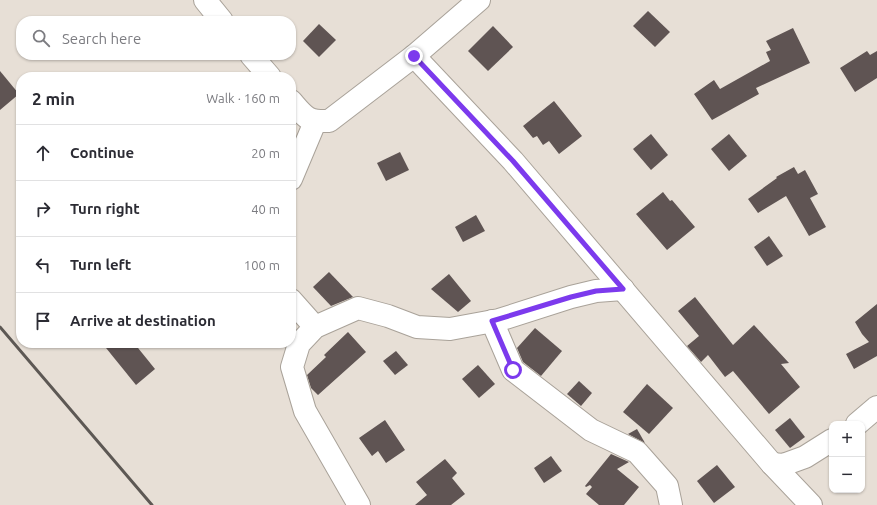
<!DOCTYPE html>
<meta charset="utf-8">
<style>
:root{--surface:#fff;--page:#f2f2f3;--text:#2b2b33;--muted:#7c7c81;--line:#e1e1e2}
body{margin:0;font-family:Ubuntu,sans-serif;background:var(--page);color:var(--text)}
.controls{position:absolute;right:12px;bottom:12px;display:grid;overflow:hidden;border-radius:8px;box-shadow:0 1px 3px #0004}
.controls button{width:36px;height:36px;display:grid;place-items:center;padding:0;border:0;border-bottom:1px solid var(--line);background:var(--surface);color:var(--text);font:20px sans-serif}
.stop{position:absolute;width:12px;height:12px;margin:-9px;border:3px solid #7c3aed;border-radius:50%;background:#fff}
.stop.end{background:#7c3aed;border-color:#fff;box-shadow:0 1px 4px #0008}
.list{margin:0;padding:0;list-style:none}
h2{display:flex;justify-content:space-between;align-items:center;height:52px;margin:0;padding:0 16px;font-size:17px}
h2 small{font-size:13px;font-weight:400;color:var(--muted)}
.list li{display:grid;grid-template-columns:26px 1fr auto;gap:12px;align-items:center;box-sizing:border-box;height:56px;padding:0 16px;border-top:1px solid var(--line)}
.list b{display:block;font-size:15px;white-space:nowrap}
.list em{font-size:13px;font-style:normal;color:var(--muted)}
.icon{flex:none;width:22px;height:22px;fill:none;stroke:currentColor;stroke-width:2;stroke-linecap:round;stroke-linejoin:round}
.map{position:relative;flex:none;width:877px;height:505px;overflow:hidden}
.search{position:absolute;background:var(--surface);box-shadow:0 1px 3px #0004;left:16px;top:16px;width:280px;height:44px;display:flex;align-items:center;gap:10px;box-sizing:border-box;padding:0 14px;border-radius:16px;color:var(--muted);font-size:15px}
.panel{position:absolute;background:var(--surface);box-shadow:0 1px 3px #0004;left:16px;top:72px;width:280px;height:276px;border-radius:16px}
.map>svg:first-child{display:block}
</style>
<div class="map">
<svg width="877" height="505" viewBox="0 0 877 505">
<rect width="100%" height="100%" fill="#e7dfd6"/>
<!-- building -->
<g fill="#5f5453">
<path d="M648,11l22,21 -15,15 -22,-21z"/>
<path d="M319,24l17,16 -17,17 -16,-16z"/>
<path d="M493,26l20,21 -25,24 -20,-20z"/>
<path d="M793,28l17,35 -54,25 3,6 -47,26 -18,-26 20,-14 6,9 50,-28 -4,-9 5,-2 -5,-9z"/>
<path d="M867,51l3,4 7,-4v27l-22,14 -15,-24z"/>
<path d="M0,71l19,23 -19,16z"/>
<path d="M554,101l28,35 -23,18 -10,-13 -6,4 -6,-9 -4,2 -10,-12z"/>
<path d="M651,134l17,21 -17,15 -18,-21z"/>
<path d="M729,134l18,22 -18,15 -18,-22z"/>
<path d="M400,152l9,18 -23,11 -9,-18z"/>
<path d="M794,167l4,7 7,-4 13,24 -8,4 16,29 -17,9 -23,-40 -28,17 -10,-14 29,-21 -1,-1z"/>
<path d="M663,192l7,9 2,-1 23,27 -28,23 -31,-36z"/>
<path d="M476,215l9,16 -22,11 -8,-15z"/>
<path d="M769,236l14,20 -16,10 -13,-19z"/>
<path d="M329,272l24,25 -22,9 -18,-19z"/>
<path d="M449,274l22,27 -13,11 -27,-23z"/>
<path d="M695,297l38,48 21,-20 35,38 -8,1 19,23 -31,27 -36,-43 -8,6 -17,-22 -7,7 -14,-16 12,-10 -21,-25z"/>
<path d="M877,304v52l-23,13 -8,-15 23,-12 -7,-8 -7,-12z"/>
<path d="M535,328l27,23 -21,25 -18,-14 -6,-14z"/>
<path d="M348,332l18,20 -48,43 -7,-7 -4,-13 19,-18 -2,-2z"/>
<path d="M102,343h32l21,26 -19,16z"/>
<path d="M396,351l12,14 -13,10 -12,-14z"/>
<path d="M478,365l17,19 -16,14 -17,-19z"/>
<path d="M579,381l13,12 -11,13 -14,-12z"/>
<path d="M647,384l26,24 -24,26 -26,-22z"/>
<path d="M790,418l15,19 -15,11 -15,-18z"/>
<path d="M385,420l20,30 -19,13 -8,-12 -6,5 -13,-18z"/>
<path d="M637,429l8,14 -17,-9z"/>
<path d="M611,454l18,8 -12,7 22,18 -15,18h-25l-13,-11 6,-7 -2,-2 -4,2 -1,-1z"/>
<path d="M551,456l11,15 -18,12 -10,-15z"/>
<path d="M445,459l12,14 -5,5 13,16 -14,11h-36l12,-10 -11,-13z"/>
<path d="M717,465l18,22 -21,16 -17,-22z"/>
</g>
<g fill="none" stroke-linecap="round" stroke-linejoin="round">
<defs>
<g id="street">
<path d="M205,0l17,21"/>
<path d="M251,55l19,22"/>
<path d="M414,56l99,105 259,303 39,41"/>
<path d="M291,101c14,16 16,21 38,20l85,-65 65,-56"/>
<path d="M291,179l24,-57"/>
<path d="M291,300l24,27"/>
<path d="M492,321l21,49 78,60 46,22 30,34 4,19"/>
<path d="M857,424l20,-17"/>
<path d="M772,464l11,1 22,-8 27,-17"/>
<path d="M359,505l-54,-94 -13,-44 7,-23 16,-17 43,-19 30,8 29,11 33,2 49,-9 72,-23 25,-6 27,-2"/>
</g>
</defs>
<!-- street casing -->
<use href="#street" stroke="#a9a299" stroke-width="24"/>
<!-- street -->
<use href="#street" stroke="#fff" stroke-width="22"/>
<!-- rail -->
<path stroke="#5d5854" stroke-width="3" d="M0,327l152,178"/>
</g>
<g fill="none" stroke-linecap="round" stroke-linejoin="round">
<!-- route -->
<path stroke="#7c3aed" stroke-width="5" d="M414,56l99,105 110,128 -27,2 -25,6 -79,24 21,49"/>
</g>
</svg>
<div class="controls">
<button>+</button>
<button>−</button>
</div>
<div class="stop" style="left:513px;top:370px"></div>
<div class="stop end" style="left:414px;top:56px"></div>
<div class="search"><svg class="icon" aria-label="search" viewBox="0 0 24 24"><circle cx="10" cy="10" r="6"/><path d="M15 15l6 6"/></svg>Search here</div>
<section class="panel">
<h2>2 min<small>Walk · 160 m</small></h2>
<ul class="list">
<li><svg class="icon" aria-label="ahead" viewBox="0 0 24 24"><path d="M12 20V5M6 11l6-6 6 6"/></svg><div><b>Continue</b></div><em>20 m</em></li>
<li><svg class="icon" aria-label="right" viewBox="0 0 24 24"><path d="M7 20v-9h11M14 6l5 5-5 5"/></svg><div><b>Turn right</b></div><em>40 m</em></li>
<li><svg class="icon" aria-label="left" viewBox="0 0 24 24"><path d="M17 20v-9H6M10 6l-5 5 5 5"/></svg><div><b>Turn left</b></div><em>100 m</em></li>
<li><svg class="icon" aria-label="arrive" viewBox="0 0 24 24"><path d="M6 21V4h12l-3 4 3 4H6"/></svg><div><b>Arrive at destination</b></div></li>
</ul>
</section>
</div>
